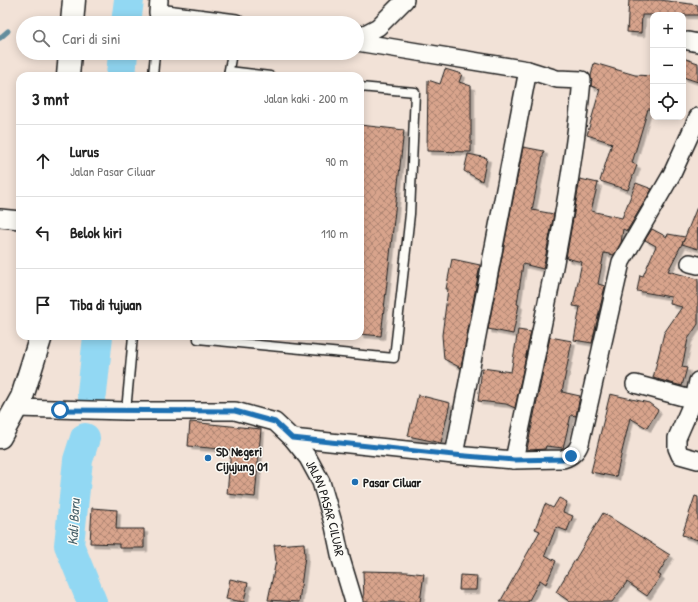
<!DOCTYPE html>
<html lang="id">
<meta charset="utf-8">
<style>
:root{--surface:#fff;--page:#f6f6f6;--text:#222;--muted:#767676;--line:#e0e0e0}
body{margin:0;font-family:"Patrick Hand",sans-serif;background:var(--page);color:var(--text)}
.controls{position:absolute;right:12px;top:12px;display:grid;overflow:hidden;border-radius:8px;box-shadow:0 2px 10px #0003}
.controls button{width:36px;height:36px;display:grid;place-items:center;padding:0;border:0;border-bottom:1px solid var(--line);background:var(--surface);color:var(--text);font:20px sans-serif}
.stop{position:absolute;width:12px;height:12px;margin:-9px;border:3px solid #1f6fb2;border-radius:50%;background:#fff}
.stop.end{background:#1f6fb2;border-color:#fff;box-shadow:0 1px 4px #0008}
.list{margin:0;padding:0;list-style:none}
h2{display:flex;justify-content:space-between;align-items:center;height:52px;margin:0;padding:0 16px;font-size:17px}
h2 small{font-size:13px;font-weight:400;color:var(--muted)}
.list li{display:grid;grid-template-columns:26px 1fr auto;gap:12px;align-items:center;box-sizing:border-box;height:72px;padding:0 16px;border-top:1px solid var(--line)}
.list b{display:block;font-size:15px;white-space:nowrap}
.list p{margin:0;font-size:13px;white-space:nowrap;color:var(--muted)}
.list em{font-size:13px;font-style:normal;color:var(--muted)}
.icon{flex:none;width:22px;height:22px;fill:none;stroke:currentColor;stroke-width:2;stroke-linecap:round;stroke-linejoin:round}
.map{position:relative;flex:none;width:698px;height:602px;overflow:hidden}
.search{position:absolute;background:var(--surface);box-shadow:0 2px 10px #0003;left:16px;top:16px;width:348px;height:44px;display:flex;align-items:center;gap:10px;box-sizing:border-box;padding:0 14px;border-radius:22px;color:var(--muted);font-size:15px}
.panel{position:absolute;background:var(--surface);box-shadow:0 2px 10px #0003;left:16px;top:72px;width:348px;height:268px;border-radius:12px}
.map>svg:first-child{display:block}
</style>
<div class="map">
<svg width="698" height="602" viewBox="0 0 698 602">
<defs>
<pattern id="building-cross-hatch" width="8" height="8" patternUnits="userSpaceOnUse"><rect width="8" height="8" fill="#d8a48c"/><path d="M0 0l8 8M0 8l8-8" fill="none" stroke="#ae8572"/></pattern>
<filter id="shadow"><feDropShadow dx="3.5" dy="3.5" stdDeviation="0" flood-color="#0004"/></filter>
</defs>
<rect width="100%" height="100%" fill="#f2e2d7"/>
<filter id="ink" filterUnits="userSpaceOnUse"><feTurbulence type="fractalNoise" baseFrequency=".025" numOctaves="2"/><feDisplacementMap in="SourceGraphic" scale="8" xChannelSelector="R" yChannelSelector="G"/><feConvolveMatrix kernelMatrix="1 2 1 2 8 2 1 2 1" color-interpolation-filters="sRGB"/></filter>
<g filter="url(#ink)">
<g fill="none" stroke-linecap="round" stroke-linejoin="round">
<!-- stream -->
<path stroke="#638d9d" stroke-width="5" d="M0,38l8,-7"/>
<!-- river -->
<g stroke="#92d8f3" stroke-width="30">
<path d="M126,23l3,-23"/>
<path d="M121,76l2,-23"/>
<path d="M92,393l6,-57"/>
<path d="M85,438l-7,22 -9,85 23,57"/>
</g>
</g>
<!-- building -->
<g fill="url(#building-cross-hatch)" stroke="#1c1c1c" filter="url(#shadow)">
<path d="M629,0h31l38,5v10h-56l-1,18 -14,-1z"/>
<path d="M683,58l15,5v19l-15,-5z"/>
<path d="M594,63l41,12 18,1 -1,33h-4l-16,54 5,2 -9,25 -28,-9 12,-38 -25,-8 13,-46 -9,-3v-10z"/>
<path d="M445,69l17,5 -3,8 12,4v66l-44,-1 1,-71 12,4z"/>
<path d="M360,125l44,5 -23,206 -21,-2z"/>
<path d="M523,147l21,4 -12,59 22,4 -11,55 -20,-5 -6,40 2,1 -6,29 -25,-5z"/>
<path d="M468,154l19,4 -5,23 -18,-10z"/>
<path d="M580,179l18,4 -7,28 31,7 14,-35 16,6 -25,42 -4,-2 -2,14 -7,12 -10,-2 -6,31 7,2 -13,57 -18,-3 6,-33 -7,-1 9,-44 -16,-4z"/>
<path d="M697,207l1,42 -16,-5 3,-6 -17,33 30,8v45l-10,15 -6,28 5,1 -5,18 -29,-8 11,-45 18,-26 -12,-3 1,-7 -34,-6 3,-16 3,1 13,-30 -11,-6 7,-11 15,8 1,-3 17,3z"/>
<path d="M452,259l28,6 -19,103 -17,-9 -2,-24 6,-46h-2z"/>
<path d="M518,330l13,2 -16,76 -9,-4 -28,-3 4,-33 29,4z"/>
<path d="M550,337l22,4 -10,51 18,4 -4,20 -5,-1 -8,33 -17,-2 -1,3 -14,1 -4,-1z"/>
<path d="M610,394l39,9 9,7 -11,18 -17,-10 -14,59 -25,-5z"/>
<path d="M418,395l32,8 -9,40 -33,-7z"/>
<path d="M190,422l71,7 -6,68 -28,-3 4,-44 -43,-4z"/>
<path d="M695,496l3,1v43l-16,-5z"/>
<path d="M559,498l8,4 -4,10 10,4 -6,15 -11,-4 -11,28 11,6 -10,23 -6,-4 -12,22h-28l40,-71 -5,-2 10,-25 8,4z"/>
<path d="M92,508l25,2 -1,19h28v19h-25v-4l-29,-1z"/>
<path d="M603,513l67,42 -12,19 3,2 -14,20 -20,-14 -15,20h-42l-14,-10z"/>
<path d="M304,543l1,13 -6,46 -31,-2 8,-39 -2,-16z"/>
<path d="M363,571l44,1 17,2 -4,28h-56z"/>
<path d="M460,575l17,1 -1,14h-17z"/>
<path d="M230,579l18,4 -4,19 -18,-3z"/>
</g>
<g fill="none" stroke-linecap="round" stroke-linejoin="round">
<defs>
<g id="lane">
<path d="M229,71l41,5"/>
<path d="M228,75l4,-22"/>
<path d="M153,76l2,-23"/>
<path d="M198,336v3l196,19 16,-144 5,-122 -55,-5"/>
<path d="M126,411l7,-75"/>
</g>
<g id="street">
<path d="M159,0l-1,13 78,10"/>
<path d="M357,38l21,-11 27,-27"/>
<path d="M688,41l10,2"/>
<path d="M357,42l171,28 29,9 25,1c-12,129 -42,254 -68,380"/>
<path d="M0,218l20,2"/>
<path d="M690,263l8,2"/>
<path d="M698,381l-4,18 -17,39v10l3,7 18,5"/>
<path d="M635,384l63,17"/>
<path id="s1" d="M17,408l109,3h109l40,11 17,16 16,20 13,24 13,44 7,33 13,43"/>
<path d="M292,438l162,17 60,5 49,-1c9,-3 14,-7 17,-16l41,-181 51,-88 26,-57"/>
<path d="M454,455l74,-385"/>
</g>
<g id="highway">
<path d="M72,23l2,-23"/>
<path d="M68,76l2,-23"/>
<path d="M0,437l22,-40 19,-61"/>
</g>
</defs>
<!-- lane casing -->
<use href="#lane" stroke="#1c1c1c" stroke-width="11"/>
<!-- street casing -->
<use href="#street" stroke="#1c1c1c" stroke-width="20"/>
<!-- highway casing -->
<use href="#highway" stroke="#1c1c1c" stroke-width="25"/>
<!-- lane -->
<use href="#lane" stroke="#fdfcf7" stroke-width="8"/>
<!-- street -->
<use href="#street" stroke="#fdfcf7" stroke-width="17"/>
<!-- highway -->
<use href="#highway" stroke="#fdfcf7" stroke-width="22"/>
</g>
</g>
<g fill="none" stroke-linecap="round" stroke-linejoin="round" filter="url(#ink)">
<!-- route -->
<path stroke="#1f6fb2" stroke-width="5" d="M60,410l175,1 40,11 17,16 162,17 60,5 49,-1 8,-3"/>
</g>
<!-- markers -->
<g fill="#1f6fb2" stroke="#fdfcf7" stroke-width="1.5">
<circle cx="208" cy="458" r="4"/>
<circle cx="355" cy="482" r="4"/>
</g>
<g text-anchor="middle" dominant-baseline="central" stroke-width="3" stroke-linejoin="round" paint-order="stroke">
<!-- poi labels -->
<g font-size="13" font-weight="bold" fill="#1c1c1c" stroke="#fdfcf7" text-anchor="start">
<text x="216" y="451">SD Negeri<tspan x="216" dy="15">Cijujung 01</tspan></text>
<text x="363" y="482">Pasar Ciluar</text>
</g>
<!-- street labels -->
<g font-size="13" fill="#1c1c1c" stroke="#fdfcf7">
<text stroke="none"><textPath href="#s1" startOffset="362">JALAN PASAR CILUAR</textPath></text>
</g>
<!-- water labels -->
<g font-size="14" font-style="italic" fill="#455e67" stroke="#fdfcf7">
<text transform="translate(73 522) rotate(-87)">Kali Baru</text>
</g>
</g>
</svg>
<div class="controls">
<button>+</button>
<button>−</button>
<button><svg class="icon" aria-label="locate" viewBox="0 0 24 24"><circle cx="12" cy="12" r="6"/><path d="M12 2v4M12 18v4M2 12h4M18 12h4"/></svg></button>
</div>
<div class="stop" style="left:60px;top:410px"></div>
<div class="stop end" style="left:571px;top:456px"></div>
<div class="search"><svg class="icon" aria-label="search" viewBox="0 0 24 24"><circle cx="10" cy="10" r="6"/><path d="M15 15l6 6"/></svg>Cari di sini</div>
<section class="panel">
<h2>3 mnt<small>Jalan kaki · 200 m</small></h2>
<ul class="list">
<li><svg class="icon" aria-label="ahead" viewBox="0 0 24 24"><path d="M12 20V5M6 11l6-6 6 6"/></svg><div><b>Lurus</b><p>Jalan Pasar Ciluar</p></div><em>90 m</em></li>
<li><svg class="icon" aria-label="left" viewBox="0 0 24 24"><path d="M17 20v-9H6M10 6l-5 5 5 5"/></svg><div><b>Belok kiri</b></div><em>110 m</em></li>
<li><svg class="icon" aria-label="arrive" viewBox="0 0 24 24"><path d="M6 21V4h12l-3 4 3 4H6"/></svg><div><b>Tiba di tujuan</b></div></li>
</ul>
</section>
</div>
